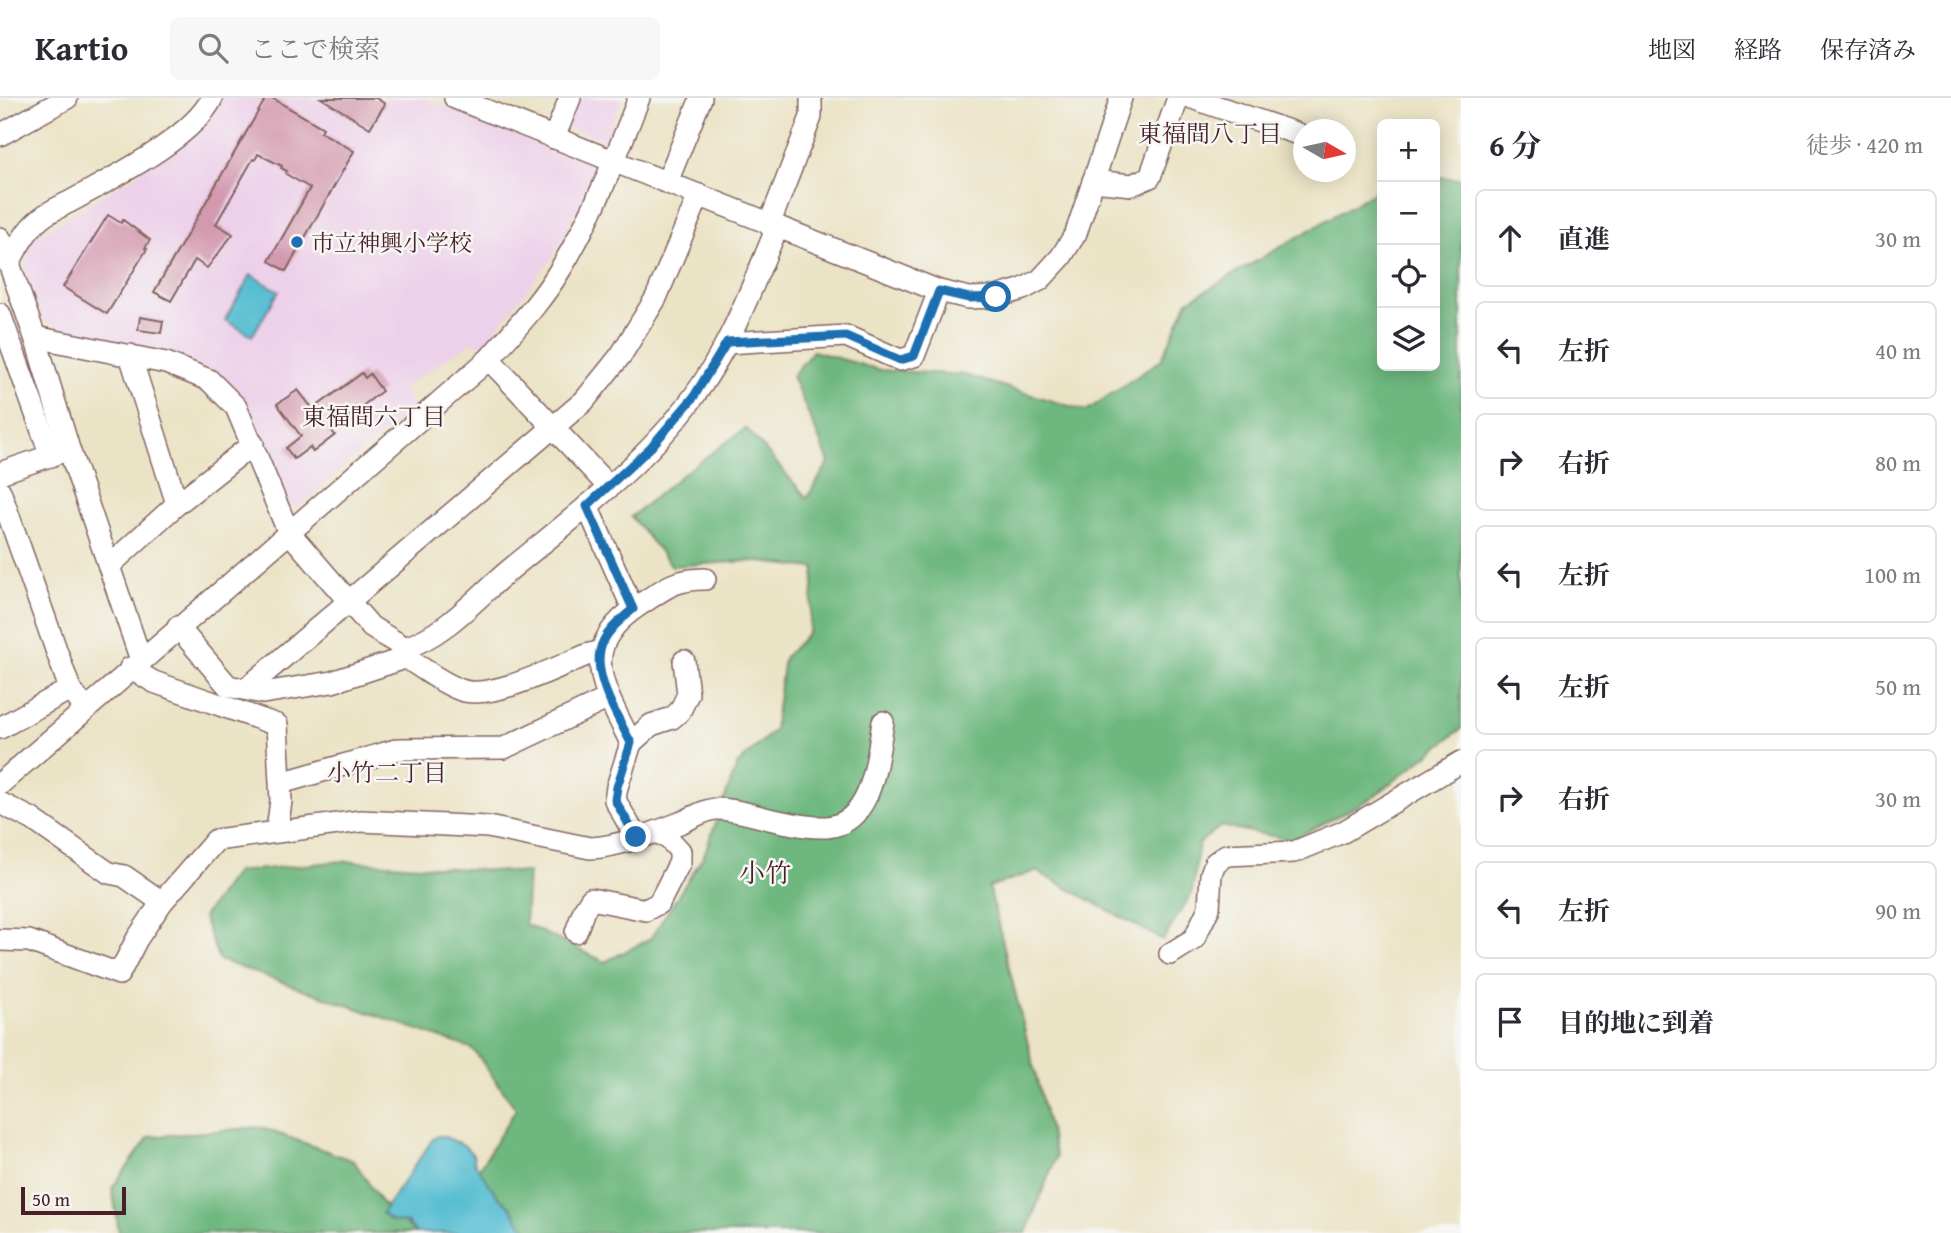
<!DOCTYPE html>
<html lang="ja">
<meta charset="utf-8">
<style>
:root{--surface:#fff;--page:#f7f7f7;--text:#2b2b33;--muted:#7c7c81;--line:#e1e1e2}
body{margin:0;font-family:"Gentium Book Plus","Noto Serif JP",serif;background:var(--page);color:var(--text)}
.controls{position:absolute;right:21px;top:21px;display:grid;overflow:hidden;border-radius:10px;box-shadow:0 4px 18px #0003}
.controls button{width:63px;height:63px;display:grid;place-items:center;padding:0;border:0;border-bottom:2px solid var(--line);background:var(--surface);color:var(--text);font:35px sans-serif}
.compass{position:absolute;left:1293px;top:21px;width:63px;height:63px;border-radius:50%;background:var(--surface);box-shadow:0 4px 18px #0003;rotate:99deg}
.scale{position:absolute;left:21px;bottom:18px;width:105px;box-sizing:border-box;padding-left:7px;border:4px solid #4a1f2b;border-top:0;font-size:19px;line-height:24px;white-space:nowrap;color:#4a1f2b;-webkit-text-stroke:5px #f6f6f2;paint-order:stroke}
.stop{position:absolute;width:21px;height:21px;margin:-16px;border:5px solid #1f6fb2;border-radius:50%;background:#fff}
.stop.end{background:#1f6fb2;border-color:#fff;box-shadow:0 2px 7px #0008}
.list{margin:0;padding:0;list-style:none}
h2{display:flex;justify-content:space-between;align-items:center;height:91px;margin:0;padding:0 28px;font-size:30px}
h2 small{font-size:23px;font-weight:400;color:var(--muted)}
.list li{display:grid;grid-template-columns:46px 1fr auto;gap:21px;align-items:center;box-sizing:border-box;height:98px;margin:0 14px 14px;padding:0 14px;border:2px solid var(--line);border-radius:10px}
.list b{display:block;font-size:26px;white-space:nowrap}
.list em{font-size:23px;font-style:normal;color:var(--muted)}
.icon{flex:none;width:38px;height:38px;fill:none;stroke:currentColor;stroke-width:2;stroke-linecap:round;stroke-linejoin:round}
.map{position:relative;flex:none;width:1461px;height:1135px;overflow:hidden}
header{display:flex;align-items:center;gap:42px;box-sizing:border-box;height:98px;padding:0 35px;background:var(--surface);border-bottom:2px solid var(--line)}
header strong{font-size:33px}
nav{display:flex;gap:38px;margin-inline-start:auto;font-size:24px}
.search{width:490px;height:63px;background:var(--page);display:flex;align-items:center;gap:18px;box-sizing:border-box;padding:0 24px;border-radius:10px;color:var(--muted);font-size:26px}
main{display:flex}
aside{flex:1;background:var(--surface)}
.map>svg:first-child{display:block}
</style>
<header>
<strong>Kartio</strong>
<div class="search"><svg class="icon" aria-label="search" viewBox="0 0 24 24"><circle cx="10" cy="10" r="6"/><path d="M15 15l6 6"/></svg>ここで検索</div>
<nav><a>地図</a><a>経路</a><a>保存済み</a></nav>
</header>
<main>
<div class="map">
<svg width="1461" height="1135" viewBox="0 0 1461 1135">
<rect width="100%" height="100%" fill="#f6f6f2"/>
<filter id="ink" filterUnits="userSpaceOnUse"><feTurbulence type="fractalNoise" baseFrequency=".0143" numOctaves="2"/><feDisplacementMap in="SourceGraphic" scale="14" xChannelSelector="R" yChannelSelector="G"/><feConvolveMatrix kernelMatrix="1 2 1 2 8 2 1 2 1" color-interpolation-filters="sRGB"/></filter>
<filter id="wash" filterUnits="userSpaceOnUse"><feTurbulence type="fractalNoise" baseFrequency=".00686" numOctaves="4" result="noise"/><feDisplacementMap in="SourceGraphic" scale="28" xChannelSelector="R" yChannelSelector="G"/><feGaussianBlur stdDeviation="1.57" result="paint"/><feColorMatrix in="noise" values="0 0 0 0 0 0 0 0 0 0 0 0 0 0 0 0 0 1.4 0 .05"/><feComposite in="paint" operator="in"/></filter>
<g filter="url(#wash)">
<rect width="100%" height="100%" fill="#ebe3c5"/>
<!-- built -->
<g fill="#edd0e9">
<path d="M222,0h201l175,69 -43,87 -71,91 -13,-2 -68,45 10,19 -116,101 -11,-2 -50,-112 -9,-12 -14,-10 -28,-13 -119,-27 -21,-11 -14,-19 -7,-32 5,-22 7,-12 100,-61z"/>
<path d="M577,0h45l-17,43 -40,-15z"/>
</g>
<!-- forest -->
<g fill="#6eb87f" stroke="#5c6c55" stroke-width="2">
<path d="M1435,79l26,2v550l-89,69 -80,42 -71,-14 -22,17 -7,50 -29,47 -127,-69 -47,16 67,270 -30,76h-505l-44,-61 39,-63 -43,-60 -254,-89 -16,-43 33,-45 107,-11 185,12 -3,51 80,38 45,-23 54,-84 33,-90 37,-35 10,-72 25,-26 6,-64 -65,-7 -78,5 -41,-49 53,-44 62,-45 61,70 22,-36 -37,-86 21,-25 67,19 85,5 121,36 75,-51 27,-59 194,-113v178h53z"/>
<path d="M260,1029l94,34 27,41 35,31h-297l-7,-45 37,-51z"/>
</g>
<!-- water -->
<g fill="#56bed2" stroke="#506e7e" stroke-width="2">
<path d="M251,177l28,16 -27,45 -27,-16z"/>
<path d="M438,1038h5l21,9 9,10 2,9 24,34 11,8 8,14 15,13h-117l-8,-10 -17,-2 -9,-8 51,-74z"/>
</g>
<g id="blocks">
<!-- building -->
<g fill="#d399af">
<path d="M266,0h6l51,30 -2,4 33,19 -68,120 -17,-10 41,-73 -24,-14 1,-3 -6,-3 1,-2 -24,-12 -3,6 -2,-1 -37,65 17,10 -26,34 -12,-8 -24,41 -17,-9z"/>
<path d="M321,0h55l9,6 -15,24z"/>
<path d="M108,117l13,8 2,-3 27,20 -5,8 2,1 -40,65 -44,-27z"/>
<path d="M140,219l23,4 -2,12 -23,-3z"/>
<path d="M362,275l3,5 5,-4 12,17 -51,39 4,5 -22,17 -3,-5 -16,12 -8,-11 15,-12 -24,-32 21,-14 15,19z"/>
</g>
</g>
</g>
<g filter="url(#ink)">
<use href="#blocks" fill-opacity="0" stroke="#826461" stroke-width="2"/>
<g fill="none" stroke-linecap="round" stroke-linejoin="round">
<defs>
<g id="minor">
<path d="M455,0l484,193 30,7 27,-1 27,-8 17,-9 21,-23 15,-24 45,-135"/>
<path d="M1192,0l106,36"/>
<path d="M0,37l67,-37"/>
<path d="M554,40l16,-40"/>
<path d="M1093,83l39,4 18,-8 28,-79"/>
<path d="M667,84l34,-84"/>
<path d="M769,127l42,-108v-19"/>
<path d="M0,140l35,99 34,112 72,211"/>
<path d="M9,165c8,-15 17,-33 31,-44 9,-8 22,-13 33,-19 39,-22 120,-62 139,-102"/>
<path d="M0,216l51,142"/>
<path d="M35,239l131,26 43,17 27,27 52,124 83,96 34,21 4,12c17,10 34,24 52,30 30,11 98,-24 128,-36l11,-2"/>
<path d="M727,245l119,-7 54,24 14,-4 25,-65"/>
<path d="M130,257l47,149"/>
<path d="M489,261l119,127"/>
<path d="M0,375l64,-22"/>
<path d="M0,393l70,198 15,19"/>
<path d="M587,408l46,103"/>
<path d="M109,468l68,-62 76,-60"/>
<path d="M178,529l50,59 35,7 69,-11 67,-22 6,-12c41,-14 69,-48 101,-75 65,-54 136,-106 186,-174 38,-51 60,-113 85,-171"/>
<path d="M130,570l24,14 123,43 4,76 -4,29"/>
<path d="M246,591l338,-288 37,-46 35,-57 43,-103"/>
<path d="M0,630l70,-39"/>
<path d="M631,645l20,-18 21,-7 8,-7 8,-17 -4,-33"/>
<path d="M281,685l118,-34 105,-1 105,-50"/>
<path d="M0,686l489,-425c25,-29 52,-57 71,-89 33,-54 56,-113 79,-172"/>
<path d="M0,705l32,16 77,54 15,3 38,26"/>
<path d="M636,739l-21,-37 2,-13 14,-44c-28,-57 -56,-96 10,-139 24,-16 34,-25 64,-25"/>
<path d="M576,834l8,-22 7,-11 55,11 13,-7 21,-41v-11l-11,-12 -13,-7"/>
<path d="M0,842l29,1 90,33 18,-35 25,-37 54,-62 145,-19 127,6 102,21c28,-1 66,-16 92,-26 10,-4 24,-13 35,-13 18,0 35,6 52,10 20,4 38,9 58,8 47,-4 50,-70 56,-105"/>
<path d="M1170,856l24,-15 15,-31 2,-34 4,-11 11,-8 68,-3 49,-20 118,-70"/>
</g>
</defs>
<!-- minor casing -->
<use href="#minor" stroke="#826461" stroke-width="24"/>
<!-- minor -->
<use href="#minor" stroke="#fff" stroke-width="21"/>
</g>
</g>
<g fill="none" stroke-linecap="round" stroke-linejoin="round" filter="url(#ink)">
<!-- route -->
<path stroke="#1f6fb2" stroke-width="9" d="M636,739l-21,-37 2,-13 14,-44c-12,-24 -37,-64 -31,-92 3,-17 20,-31 33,-42l-46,-103 64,-59 42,-49 34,-56 119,-6 54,24 14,-4 25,-65 30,7 27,-1"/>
</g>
<!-- markers -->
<circle fill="#1f6fb2" stroke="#f6f6f2" stroke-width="2.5" cx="297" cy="144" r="7"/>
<g text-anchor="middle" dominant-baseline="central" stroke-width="5" stroke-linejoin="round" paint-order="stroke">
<!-- poi labels -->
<g font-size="23" fill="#4a1f2b" stroke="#f6f6f2" text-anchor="start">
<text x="311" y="144">市立神興小学校</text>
</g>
<!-- neighbourhood labels -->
<g font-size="24" fill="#4a1f2b" stroke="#f6f6f2">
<text x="1210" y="35">東福間八丁目</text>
<text x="374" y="318">東福間六丁目</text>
<text x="387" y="674">小竹二丁目</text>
</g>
<!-- quarter labels -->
<g font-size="26" fill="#4a1f2b" stroke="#f6f6f2">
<text x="765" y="774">小竹</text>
</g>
</g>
</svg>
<div class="controls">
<button>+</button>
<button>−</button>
<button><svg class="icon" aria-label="locate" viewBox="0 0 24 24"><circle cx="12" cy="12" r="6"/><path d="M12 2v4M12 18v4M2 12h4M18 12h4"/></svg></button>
<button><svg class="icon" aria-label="layers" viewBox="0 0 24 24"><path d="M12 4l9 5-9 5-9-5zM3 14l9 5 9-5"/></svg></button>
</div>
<svg class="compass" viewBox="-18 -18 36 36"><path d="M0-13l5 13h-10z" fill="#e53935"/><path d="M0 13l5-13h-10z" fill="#7c7c81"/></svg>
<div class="scale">50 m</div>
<div class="stop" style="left:996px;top:199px"></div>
<div class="stop end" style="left:636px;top:739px"></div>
</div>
<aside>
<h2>6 分<small>徒歩 · 420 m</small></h2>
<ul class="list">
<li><svg class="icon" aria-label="ahead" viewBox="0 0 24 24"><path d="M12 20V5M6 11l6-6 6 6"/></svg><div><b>直進</b></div><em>30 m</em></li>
<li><svg class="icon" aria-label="left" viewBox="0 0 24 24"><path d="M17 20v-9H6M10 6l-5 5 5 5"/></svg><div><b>左折</b></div><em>40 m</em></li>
<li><svg class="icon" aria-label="right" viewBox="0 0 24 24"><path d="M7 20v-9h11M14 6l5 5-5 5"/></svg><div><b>右折</b></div><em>80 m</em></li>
<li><svg class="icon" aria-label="left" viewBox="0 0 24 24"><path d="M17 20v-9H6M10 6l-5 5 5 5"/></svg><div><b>左折</b></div><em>100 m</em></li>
<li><svg class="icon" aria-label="left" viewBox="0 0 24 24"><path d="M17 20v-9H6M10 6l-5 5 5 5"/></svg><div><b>左折</b></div><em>50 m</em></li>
<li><svg class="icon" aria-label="right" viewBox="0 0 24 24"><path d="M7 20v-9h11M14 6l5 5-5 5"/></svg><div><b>右折</b></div><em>30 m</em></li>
<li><svg class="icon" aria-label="left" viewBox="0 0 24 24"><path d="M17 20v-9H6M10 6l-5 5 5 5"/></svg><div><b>左折</b></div><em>90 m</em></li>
<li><svg class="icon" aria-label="arrive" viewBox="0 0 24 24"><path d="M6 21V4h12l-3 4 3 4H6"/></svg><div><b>目的地に到着</b></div></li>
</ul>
</aside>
</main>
